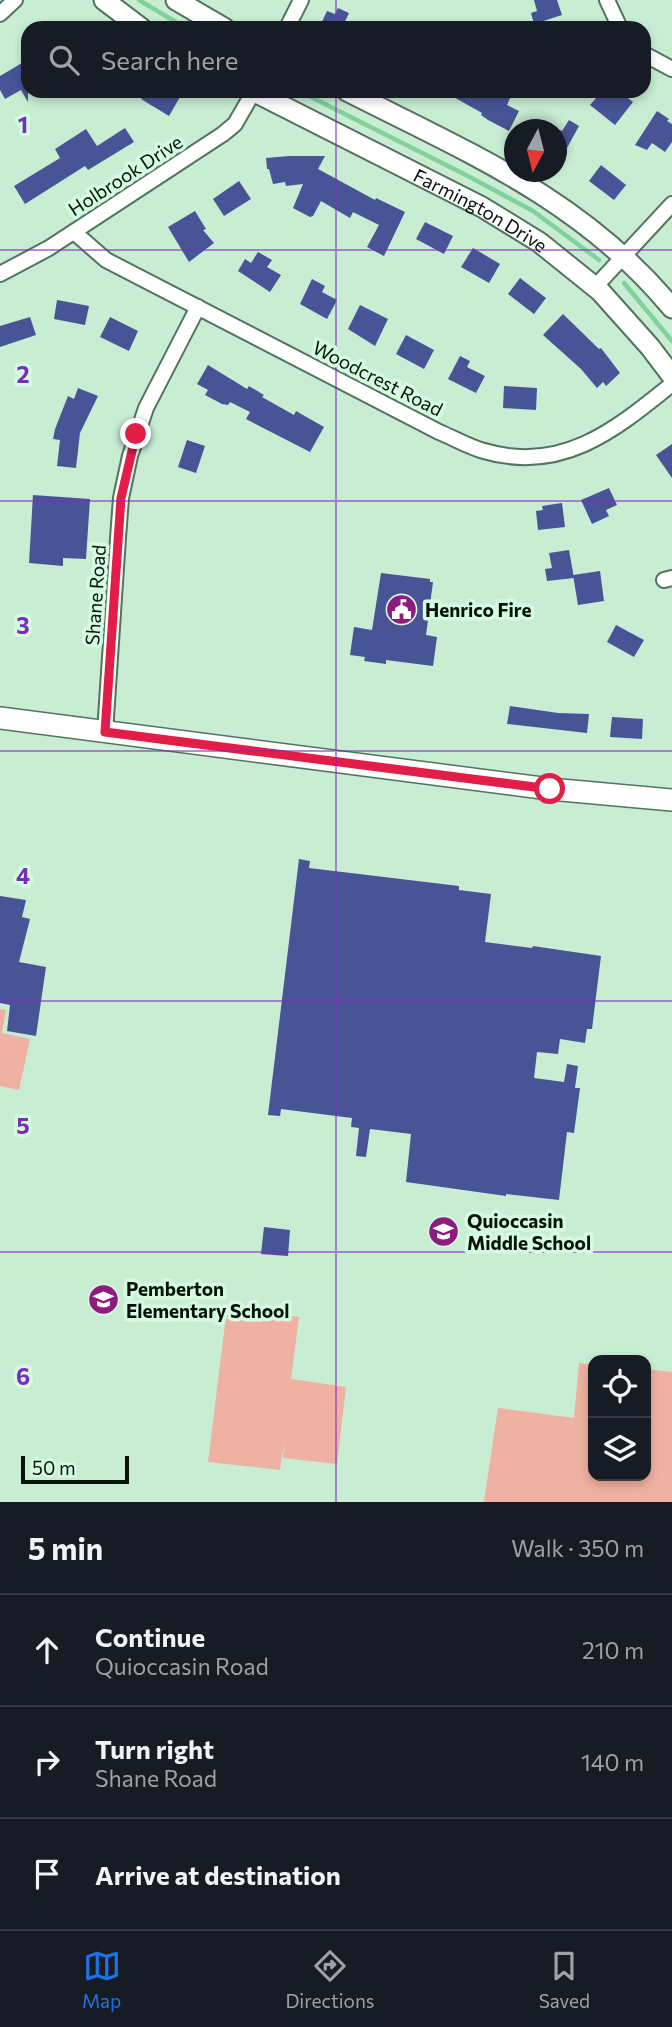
<!DOCTYPE html>
<meta charset="utf-8">
<style>
:root{--surface:#171b24;--page:#242831;--text:#f1f3f6;--muted:#9ea1a6;--line:#363941;--accent:#1a73e8}
body{margin:0;font-family:Commissioner,sans-serif;background:var(--page);color:var(--text)}
.controls{position:absolute;right:21px;bottom:21px;display:grid;overflow:hidden;border-radius:14px;box-shadow:0 4px 10px #0003}
.controls button{width:63px;height:63px;display:grid;place-items:center;padding:0;border:0;border-bottom:2px solid var(--line);background:var(--surface);color:var(--text);font:35px sans-serif}
.compass{position:absolute;left:504px;top:119px;width:63px;height:63px;border-radius:50%;background:var(--surface);box-shadow:0 4px 10px #0003;rotate:187deg}
.scale{position:absolute;left:21px;bottom:18px;width:108px;box-sizing:border-box;padding-left:7px;border:4px solid #06130a;border-top:0;font-size:19px;line-height:24px;white-space:nowrap;color:#06130a;-webkit-text-stroke:5px #d5fbe0;paint-order:stroke}
.stop{position:absolute;width:21px;height:21px;margin:-16px;border:5px solid #e11d48;border-radius:50%;background:#fff}
.stop.end{background:#e11d48;border-color:#fff;box-shadow:0 2px 7px #0008}
.list{margin:0;padding:0;list-style:none}
h2{display:flex;justify-content:space-between;align-items:center;height:91px;margin:0;padding:0 28px;font-size:30px}
h2 small{font-size:23px;font-weight:400;color:var(--muted)}
.list li{display:grid;grid-template-columns:46px 1fr auto;gap:21px;align-items:center;box-sizing:border-box;height:112px;padding:0 28px;border-top:2px solid var(--line)}
.list b{display:block;font-size:26px;white-space:nowrap}
.list p{margin:0;font-size:23px;white-space:nowrap;color:var(--muted)}
.list em{font-size:23px;font-style:normal;color:var(--muted)}
.icon{flex:none;width:38px;height:38px;fill:none;stroke:currentColor;stroke-width:2;stroke-linecap:round;stroke-linejoin:round}
.map{position:relative;flex:none;width:672px;height:1502px;overflow:hidden}
.search{position:absolute;background:var(--surface);box-shadow:0 4px 10px #0003;left:21px;right:21px;top:21px;height:77px;display:flex;align-items:center;gap:18px;box-sizing:border-box;padding:0 24px;border-radius:21px;color:var(--muted);font-size:26px}
.sheet{height:427px;background:var(--surface)}
nav{display:flex;justify-content:space-around;align-items:center;box-sizing:border-box;height:98px;border-top:2px solid var(--line);background:var(--surface);font-size:19px;color:var(--muted)}
nav a{display:grid;justify-items:center;gap:4px}
nav .on{color:var(--accent)}
.map>svg:first-child{display:block}
</style>
<div class="map">
<svg width="672" height="1502" viewBox="0 0 672 1502">
<rect width="100%" height="100%" fill="#c8edd3"/>
<!-- green -->
<g fill="#efb1a1">
<path d="M0,1009l6,1 -4,23 28,6 -11,51 -19,-4z"/>
<path d="M227,1308l72,9 -8,62 55,8 -9,77 -54,-6 1,-15 -4,27 -72,-8z"/>
<path d="M579,1363l14,2v111h53v-107l26,3v130h-188l14,-94 76,10z"/>
</g>
<g fill="none" stroke-linecap="round" stroke-linejoin="round">
<!-- stream -->
<g stroke="#81d19d" stroke-width="4.5">
<path d="M139,0l47,28"/>
<path d="M299,91l165,83 69,37 66,49"/>
<path d="M624,283l48,58"/>
</g>
</g>
<!-- building -->
<g fill="#495497">
<path d="M534,0h23l5,15 -28,9 -3,-11 6,-2z"/>
<path d="M338,8l11,5 -7,15h-23l8,-17 8,3z"/>
<path d="M22,63l6,10v29l-7,-12 -16,9 -5,-9v-14z"/>
<path d="M147,91h23l10,6 -11,19 -28,-17z"/>
<path d="M443,91h57l11,5 -4,9 12,6 -10,20 -21,-11 -7,-5 1,-2z"/>
<path d="M602,91h17l14,11 -18,23 -25,-20z"/>
<path d="M657,111l12,8 -2,2 5,3v18l-7,10 -13,-9 -5,7 -12,-5z"/>
<path d="M569,120l10,6 -23,42v-40l6,3z"/>
<path d="M125,128l9,14 -46,28 -3,-4 -60,38 -11,-18 46,-28 -5,-9 31,-20 11,17z"/>
<path d="M289,156h36l-7,13 57,31 1,-2 29,14 -21,44 -17,-9 12,-22 -26,-13 -3,6 -29,-17 -8,15 -3,1 -17,-9 10,-24 -17,2 -1,-4 -12,2 -4,-15h-2l-1,-11z"/>
<path d="M601,165l25,20 -12,15 -25,-19z"/>
<path d="M239,181l12,18 -27,17 -11,-17z"/>
<path d="M195,211l11,18 -3,1 11,13 -25,19 -21,-35z"/>
<path d="M425,222l28,14 -9,18 -28,-15z"/>
<path d="M473,248l27,16 -11,19 -28,-16z"/>
<path d="M258,252l14,8 -5,7 14,8 -11,17 -32,-21 7,-12 6,4z"/>
<path d="M520,278l26,20 -12,16 -26,-20z"/>
<path d="M312,279l13,7 -3,6 15,8 -10,19 -27,-15z"/>
<path d="M57,300l32,6 -4,19 -31,-6z"/>
<path d="M360,305l28,14 -13,27 -27,-17z"/>
<path d="M563,314l36,35 2,-1 19,25 -14,13 -3,-4 -6,6 -16,-19 -38,-34z"/>
<path d="M30,317l6,18 -36,12v-21z"/>
<path d="M110,317l28,14 -9,20 -29,-14z"/>
<path d="M406,335l28,15 -10,19 -28,-15z"/>
<path d="M460,356l10,5 -3,6 18,9 -9,17 -28,-14z"/>
<path d="M208,365l39,24 2,-3 15,9 -2,2 32,18 2,-4 28,16 -14,25 -64,-33 4,-7 -20,-10 -2,3 -6,-1 -17,-9 3,-5 -11,-6z"/>
<path d="M504,386l33,2 -1,22 -33,-2z"/>
<path d="M78,388l20,8 -18,37 -4,35 -19,-2 3,-26 -7,-1 2,-10 13,-33 6,3z"/>
<path d="M187,440l18,6 -9,27 -18,-6z"/>
<path d="M672,444v34l-16,-23z"/>
<path d="M609,488l8,17 -11,5 3,6 -17,8 -11,-24z"/>
<path d="M33,495l57,4 -4,60 -23,-1v8l-34,-3z"/>
<path d="M562,503l3,24 -27,3 -2,-19 7,-1 -1,-4z"/>
<path d="M569,550l5,28 -27,3 -2,-12 7,-1 -3,-15z"/>
<path d="M600,571l4,30 -26,4 -5,-30z"/>
<path d="M381,573l49,6v3h3l-7,53 11,2 -4,29 -47,-6v4l-22,-3 1,-4 -15,-2 4,-28 18,3z"/>
<path d="M616,625l28,15 -10,17 -27,-15z"/>
<path d="M510,706l48,7 31,1 -2,19 -80,-9z"/>
<path d="M612,717l31,2 -1,20 -32,-2z"/>
<path d="M299,859l11,2 -1,7 150,18v4l32,4 -6,48 47,6 1,-2 68,10 -9,73h-5l-2,14 -25,-4 -2,15 -21,-2 -3,26 30,4 3,-18 11,2 -3,22h5l-6,45 -7,-1 -8,68 -53,-6v2l-100,-14 5,-48 -41,-5 -4,28 -10,-1 3,-28 -8,-1 1,-9 -71,-9 -1,7 -12,-1z"/>
<path d="M0,896l26,4 -4,17 8,2 -11,43 27,5 -10,69 -29,-5 3,-26 -10,-2z"/>
<path d="M264,1227l26,3 -2,26 -27,-2z"/>
</g>
<g fill="none" stroke-linecap="round" stroke-linejoin="round">
<defs>
<g id="minor">
<path d="M607,0l13,28"/>
<path d="M0,14l15,-14"/>
<path d="M287,28l14,-28"/>
<path d="M644,54l28,15"/>
<path d="M74,232l32,28 333,172c15,6 30,15 45,19 78,23 131,-21 188,-67"/>
<path d="M0,274l49,-26 174,-114 12,-10 19,-33"/>
<path d="M595,287l77,-83"/>
<path d="M664,580l8,-2"/>
<path d="M105,732l13,-194 3,-40 9,-42 16,-48 52,-101"/>
</g>
<g id="tertiary">
<path d="M104,0l37,28"/>
<path d="M176,0l48,28"/>
<path id="s1" d="M253,91l229,116 57,35 61,49 50,56 22,29"/>
<path d="M347,91c122,62 236,109 325,217"/>
</g>
<path id="secondary" d="M0,718l550,71 122,11"/>
</defs>
<!-- minor casing -->
<use href="#minor" stroke="#52735d" stroke-width="18"/>
<!-- tertiary casing -->
<use href="#tertiary" stroke="#52735d" stroke-width="23"/>
<!-- secondary casing -->
<use href="#secondary" stroke="#52735d" stroke-width="24"/>
<!-- minor -->
<use href="#minor" stroke="#fff" stroke-width="14"/>
<!-- tertiary -->
<use href="#tertiary" stroke="#fff" stroke-width="19"/>
<!-- secondary -->
<use href="#secondary" stroke="#fff" stroke-width="21"/>
</g>
<g fill="none" stroke-linecap="round" stroke-linejoin="round">
<!-- route -->
<path stroke="#e11d48" stroke-width="9" d="M136,434l-15,64 -16,234 445,57"/>
</g>
<!-- grid -->
<path fill="none" stroke="#7b2cbf" stroke-width="2" stroke-opacity="0.55" d="M336,0v28M336,91v1411M0,250h672M0,501h672M0,751h672M0,1001h672M0,1252h672"/>
<!-- icons -->
<defs>
<symbol id="civic-disc" viewBox="-11 -11 22 22"><circle r="9.5" fill="#8d1c7e" stroke="#d5fbe0"/><path d="M-.6-6.5H3V-4.5H.6V-3L4-1V1h2V6H-6V1h2V-1L-.6-3ZM-1.2 2.5V6h2.4V2.5Z" fill="#fff"/></symbol>
<symbol id="school-disc" viewBox="-11 -11 22 22"><circle r="9.5" fill="#8d1c7e" stroke="#d5fbe0"/><path d="M0-5L7-2L0 1L-7-2ZM-4 1L0 2.5L4 1V4Q0 6-4 4Z" fill="#fff"/></symbol>
</defs>
<g fill-rule="evenodd">
<use href="#civic-disc" x="384" y="592" width="35" height="35"/>
<use href="#school-disc" x="426" y="1214" width="35" height="35"/>
<use href="#school-disc" x="86" y="1282" width="35" height="35"/>
</g>
<g text-anchor="middle" dominant-baseline="central" stroke-width="7" stroke-linejoin="round" paint-order="stroke">
<!-- street labels -->
<g font-size="19" fill="#06130a" stroke="#d5fbe0">
<text transform="translate(125 175) rotate(-33)">Holbrook Drive</text>
<text stroke="none"><textPath href="#s1" startOffset="257">Farmington Drive</textPath></text>
<text transform="translate(378 378) rotate(27)">Woodcrest Road</text>
<text transform="translate(95 595) rotate(-86)">Shane Road</text>
</g>
<!-- poi labels -->
<g font-size="19" font-weight="bold" fill="#06130a" stroke="#d5fbe0" text-anchor="start">
<text x="425" y="609">Henrico Fire</text>
<text x="467" y="1220">Quioccasin<tspan x="467" dy="22">Middle School</tspan></text>
<text x="126" y="1288">Pemberton<tspan x="126" dy="22">Elementary School</tspan></text>
</g>
</g>
<g font-size="23" text-anchor="middle" font-weight="bold" fill="#7b2cbf" stroke="#d5fbe0" stroke-width="7" stroke-linejoin="round" paint-order="stroke">
<text x="23" y="133">1</text>
<text x="23" y="383">2</text>
<text x="23" y="634">3</text>
<text x="23" y="884">4</text>
<text x="23" y="1134">5</text>
<text x="23" y="1385">6</text>
</g>
</svg>
<div class="controls">
<button><svg class="icon" aria-label="locate" viewBox="0 0 24 24"><circle cx="12" cy="12" r="6"/><path d="M12 2v4M12 18v4M2 12h4M18 12h4"/></svg></button>
<button><svg class="icon" aria-label="layers" viewBox="0 0 24 24"><path d="M12 4l9 5-9 5-9-5zM3 14l9 5 9-5"/></svg></button>
</div>
<svg class="compass" viewBox="-18 -18 36 36"><path d="M0-13l5 13h-10z" fill="#e53935"/><path d="M0 13l5-13h-10z" fill="#9ea1a6"/></svg>
<div class="scale">50 m</div>
<div class="stop" style="left:550px;top:789px"></div>
<div class="stop end" style="left:136px;top:434px"></div>
<div class="search"><svg class="icon" aria-label="search" viewBox="0 0 24 24"><circle cx="10" cy="10" r="6"/><path d="M15 15l6 6"/></svg>Search here</div>
</div>
<section class="sheet">
<h2>5 min<small>Walk · 350 m</small></h2>
<ul class="list">
<li><svg class="icon" aria-label="ahead" viewBox="0 0 24 24"><path d="M12 20V5M6 11l6-6 6 6"/></svg><div><b>Continue</b><p>Quioccasin Road</p></div><em>210 m</em></li>
<li><svg class="icon" aria-label="right" viewBox="0 0 24 24"><path d="M7 20v-9h11M14 6l5 5-5 5"/></svg><div><b>Turn right</b><p>Shane Road</p></div><em>140 m</em></li>
<li><svg class="icon" aria-label="arrive" viewBox="0 0 24 24"><path d="M6 21V4h12l-3 4 3 4H6"/></svg><div><b>Arrive at destination</b></div></li>
</ul>
</section>
<nav>
<a class="on"><svg class="icon" aria-label="map" viewBox="0 0 24 24"><path d="M3 6l6-2 6 2 6-2v14l-6 2-6-2-6 2zM9 4v14M15 6v14"/></svg>Map</a>
<a><svg class="icon" aria-label="directions" viewBox="0 0 24 24"><path d="M12 3l9 9-9 9-9-9zM9 14v-3h6M13 9l2 2-2 2"/></svg>Directions</a>
<a><svg class="icon" aria-label="saved" viewBox="0 0 24 24"><path d="M7 4h10v16l-5-4-5 4z"/></svg>Saved</a>
</nav>
